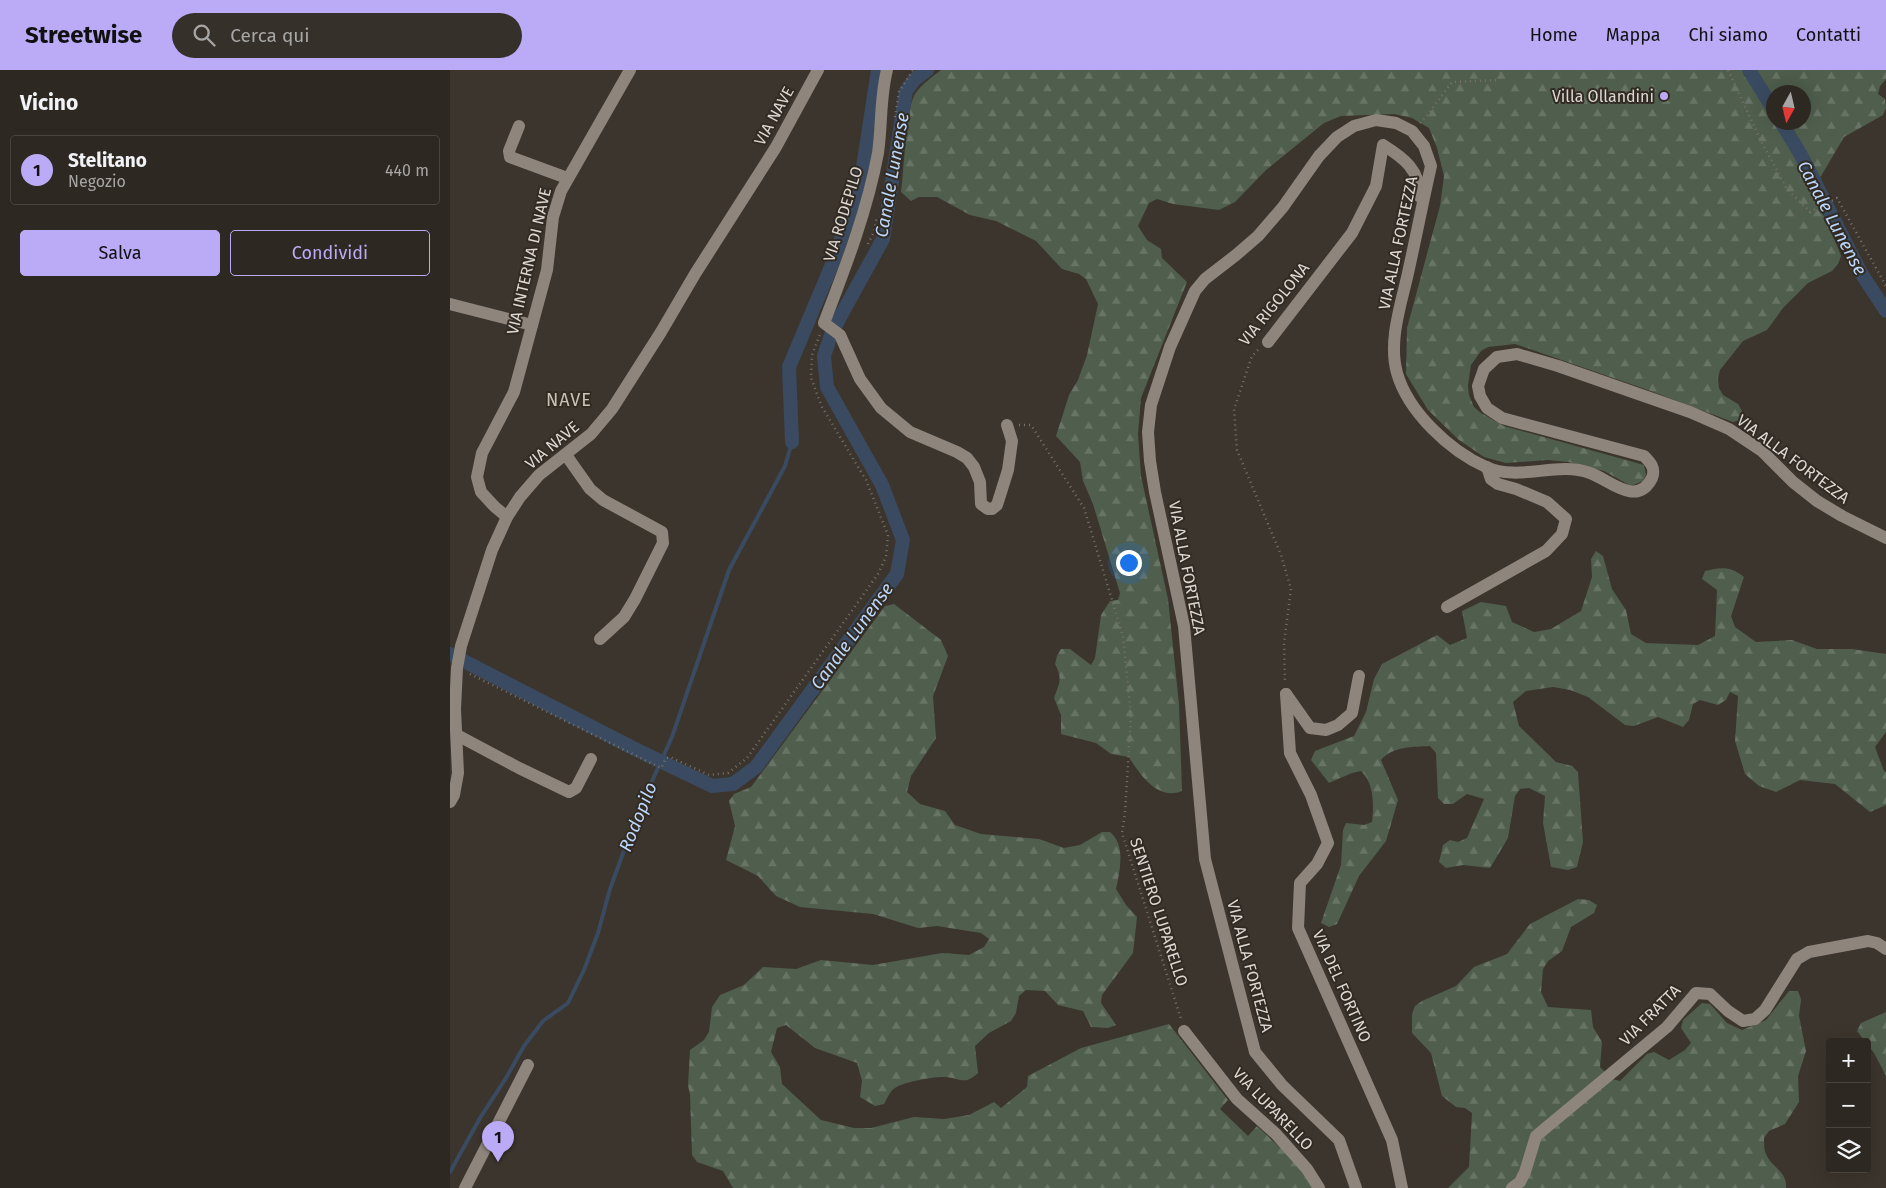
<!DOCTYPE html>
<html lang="it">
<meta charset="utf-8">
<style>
:root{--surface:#2d2822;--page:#35302a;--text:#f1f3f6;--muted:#a7a6a5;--line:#484440;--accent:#bbaaf6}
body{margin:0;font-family:"Fira Sans",sans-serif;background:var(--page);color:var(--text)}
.controls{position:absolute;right:15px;bottom:15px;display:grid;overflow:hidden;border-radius:5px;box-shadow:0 5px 20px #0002}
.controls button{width:45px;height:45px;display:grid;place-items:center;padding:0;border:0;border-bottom:1px solid var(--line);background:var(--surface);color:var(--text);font:25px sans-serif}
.compass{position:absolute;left:1316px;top:15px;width:45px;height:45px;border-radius:50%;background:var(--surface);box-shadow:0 5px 20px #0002;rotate:188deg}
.you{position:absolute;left:678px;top:492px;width:18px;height:18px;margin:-12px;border:4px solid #fff;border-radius:50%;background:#1a73e8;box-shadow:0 0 0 8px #1a73e833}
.badge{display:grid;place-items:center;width:32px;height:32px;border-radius:50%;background:var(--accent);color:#111;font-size:16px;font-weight:700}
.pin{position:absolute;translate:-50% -41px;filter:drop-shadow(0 1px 2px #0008)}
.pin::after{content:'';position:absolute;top:26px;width:18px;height:15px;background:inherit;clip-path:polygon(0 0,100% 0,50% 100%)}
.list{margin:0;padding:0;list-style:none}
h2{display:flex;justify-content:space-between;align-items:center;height:65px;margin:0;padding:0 20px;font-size:21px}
h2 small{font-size:16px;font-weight:400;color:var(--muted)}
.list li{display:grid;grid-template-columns:32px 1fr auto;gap:15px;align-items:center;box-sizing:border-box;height:70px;margin:0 10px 10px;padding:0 10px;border:1px solid var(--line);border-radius:5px}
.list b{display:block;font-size:19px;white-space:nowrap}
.list p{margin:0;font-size:16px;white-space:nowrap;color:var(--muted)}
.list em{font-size:16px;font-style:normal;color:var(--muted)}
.actions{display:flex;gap:10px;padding:15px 20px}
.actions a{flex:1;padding:11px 0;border:1px solid var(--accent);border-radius:5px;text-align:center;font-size:18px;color:var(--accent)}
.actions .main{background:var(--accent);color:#111}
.icon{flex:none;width:28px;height:28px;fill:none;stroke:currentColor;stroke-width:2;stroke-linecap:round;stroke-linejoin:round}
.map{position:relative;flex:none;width:1436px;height:1118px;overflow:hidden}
header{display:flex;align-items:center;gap:30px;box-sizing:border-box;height:70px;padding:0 25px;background:var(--accent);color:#111}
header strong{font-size:24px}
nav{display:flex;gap:28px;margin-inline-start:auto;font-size:18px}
.search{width:350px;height:45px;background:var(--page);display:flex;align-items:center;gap:12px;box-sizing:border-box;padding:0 18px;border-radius:28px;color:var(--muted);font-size:19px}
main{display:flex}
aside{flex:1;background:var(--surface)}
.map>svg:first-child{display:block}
</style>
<header>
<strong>Streetwise</strong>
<div class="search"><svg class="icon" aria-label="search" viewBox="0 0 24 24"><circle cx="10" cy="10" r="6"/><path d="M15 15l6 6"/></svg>Cerca qui</div>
<nav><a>Home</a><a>Mappa</a><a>Chi siamo</a><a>Contatti</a></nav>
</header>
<main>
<aside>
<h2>Vicino<small></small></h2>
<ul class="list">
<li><span class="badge">1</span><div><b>Stelitano</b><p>Negozio</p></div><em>440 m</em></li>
</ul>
<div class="actions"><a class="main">Salva</a><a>Condividi</a></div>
</aside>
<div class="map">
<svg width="1436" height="1118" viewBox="0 0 1436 1118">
<defs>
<pattern id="forest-firs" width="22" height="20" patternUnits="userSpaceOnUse" patternTransform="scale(1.25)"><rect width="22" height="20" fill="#4f5e4d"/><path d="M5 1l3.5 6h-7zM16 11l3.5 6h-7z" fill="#687466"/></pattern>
</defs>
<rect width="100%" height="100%" fill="#3c352d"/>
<!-- forest -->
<g fill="url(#forest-firs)" fill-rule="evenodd">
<path d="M491,0h945v9l-6,7 -2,8 7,5 1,9 -3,7 -39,22 -27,46 -1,16 22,49 3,8 -3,8 -6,7 -24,12 -25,25 -16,22 -24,11 -23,29 -2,8 1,10 4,7 15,9 4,7 -1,9 -8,2 -85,-32 -133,-46 -27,3 -7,4 -10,14 -3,21 1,9 5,12 7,6 23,13 140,39 2,10 -3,6 -12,5 -27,-15 -36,-9 -20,-2 -42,3 -22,-6 -25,-17 -31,-30 -22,-36 1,-46 33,-122 4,-30 -7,-28 -8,-20 -17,-10 -18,-4 -53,2 -17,7 -58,47 -31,32 -16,8 -46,-6 -16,-5 -8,4 -11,23 9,14 14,9 1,9 25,24 -46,116 -3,36 3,42 27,123 11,105 3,87c-24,10 -42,-16 -53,-34l-18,-3 -15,-11 -35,-9v-19l-7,-17c5,-14 9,-19 1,-34l2,-8 4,-7h9l21,16 4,-7 6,-43 9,-14 8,-1 2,-7 -27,-89 -10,-23 -3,-19 -24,-26 13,-41 9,-15 9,-25 11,-51 -12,-25 -7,-5 -17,-5 -26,-28 -40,-20 -26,-6 -33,-18h-18l-8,4 -10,-9c3,-20 5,-84 14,-98 7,-10 17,-17 26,-24zM1324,22h30v30h-30z"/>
<path d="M1146,481l7,5 9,33 14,21 5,24 15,9 52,2 17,-9 2,-46 -15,-11 3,-8c16,-4 26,-5 39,6l-13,39 4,11 21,15 36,-2 25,9h35l34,5v78l-11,15 9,24 2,1v33l-16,7 -35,-28 -35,-4 -24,12 -17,-6 -14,-12 -10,-33 3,-45 -8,-4 -4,8 -8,5 -18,-5 -7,4 -4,16 -6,7 -25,-10 -24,9 -9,-1 -37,-28 -18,-7 -17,-3 -27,4 -13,11 6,24 37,36 16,4 6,6 5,70 -6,25 -9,3 -17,-3 -8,-44 2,-27 -16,-8 -9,1 -5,7 -7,42 -18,30 -27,-3 -17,3 -7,-6 4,-17 7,-5 8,2 9,-4 17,-39 -17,-5 -14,10h-9l-6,-6 -2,-45 -6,-7c-17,1 -37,0 -49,14l17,40 -12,41 -27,35 -22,48 -8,3 -8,-4 20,-58 2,-35 3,-7 18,2 8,-3c2,-17 2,-39 -11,-51l-9,2 -23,10 -18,-23 4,-9 39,-15 12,-24 8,-33 8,-15 55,-29 13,10 17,-7 -5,-27 19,-9 25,4 6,16 22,10 17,-3 30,-18 11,-34 -1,-18z"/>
<path d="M444,534l47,36 7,16 -15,40 3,42 -25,38 -4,16 13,12 25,7 10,14 26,9 58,5 25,9 16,-3 22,-13h8c16,13 10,38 6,57l10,16 11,12 -4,36 -31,42 -1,8 15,22 -8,3 -17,-1 -8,-16 -25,-6 -13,-14 -19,-1 -7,6 -3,17 -5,8 -22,12 -14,13 3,27c-14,13 -17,5 -33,4 -9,-1 -43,5 -50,11 -5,3 -8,11 -11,16l-9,2 -15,-9 2,-16 -5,-18 -42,-15 -29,-23 -9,3 -6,24 9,15 2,17 39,36 33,8h17l43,-11 30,2 25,-4 25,-13 7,6 26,-21 1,-11 53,-28 88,-24 59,76 -8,9 28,27 9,-10 49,46 9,16h-582l-10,-17 -26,-9 -5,-7 -2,-61 -2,-8 2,-36 14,-10 5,-8 3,-25 8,-12 24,-10 19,-18 33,2 25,-9 52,5 69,-12 27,2 15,-8 5,-8 -8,-6 -44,-7 -19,2 -45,-14 -73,-7 -24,-11 -18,-20 -32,-16 9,-34 -6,-25 5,-7 17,-7 134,-181z"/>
<path d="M1128,829l11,1 8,5 -3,8 -23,14 -9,24 -14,10 -5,8 -2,23 7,15 43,3 2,17 9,15 -2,25 12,12 8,2 27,-27 7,-2 15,8 16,-10 6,-7 -10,-15 2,-8 19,-17 8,1 17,19 15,7 24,-10 23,-29h9l3,8 -2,17 7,35 -8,25 1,26 -14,22 -16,7 -5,7c0,5 0,12 2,16 5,13 22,18 20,34h-338l21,-21 3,-54 -7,-5 -9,-1 -14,-11 -11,-43 -19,-20v-19l3,-8 7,-5 34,-15 18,-19 33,-13 23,-30z"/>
<path d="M1436,942v64l-12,-23 -17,-22 4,-8z"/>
</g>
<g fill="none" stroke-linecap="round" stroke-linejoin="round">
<!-- stream -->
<path stroke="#3a4b61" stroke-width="4" d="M0,1102l30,-54 26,-40 18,-32 19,-25 25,-18 16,-33 14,-37 12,-44 28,-77 34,-75 57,-167 56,-104 7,-24"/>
<!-- canal -->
<g stroke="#3a4b61" stroke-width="14">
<path d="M1299,0l25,40"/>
<path d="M1331,52l20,33 60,118 25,38"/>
<path d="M342,372l-3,-75 42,-100 29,-80 18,-117"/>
<path d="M0,584l187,96 75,36 21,-2 23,-17 141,-193 6,-34 -21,-55 -55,-98 -3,-31 7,-21 8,-16 44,-80 23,-148 8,-11 13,-10"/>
</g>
<!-- path -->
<g stroke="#78726b" stroke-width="2.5" stroke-dasharray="1 4" stroke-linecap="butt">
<path d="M1278,0l33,71 26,48 23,23 27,-14 49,88"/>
<path d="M445,47l4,-25 14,-22"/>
<path d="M970,53l9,-10 23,-31 46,-2 4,-10"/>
<path d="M418,174l6,-12 3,-16"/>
<path d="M808,280l-6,6 -18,53 3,41 44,105 10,34 -7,54 1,40"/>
<path d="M569,355h12l53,83 39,128 8,79 -6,98 -3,20 59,186"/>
<path d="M20,604l191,94 5,-10 4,-1 39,18 19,-2 19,-15 131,-184 8,-17 2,-22 -22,-55 -44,-73 -11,-29 1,-23 8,-21"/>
</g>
<!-- minor -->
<g stroke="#8e857c" stroke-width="12">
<path d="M437,0c-7,27 -5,55 -9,83 -11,59 -33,115 -54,170l16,12 20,44 21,29 29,24 47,20 10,6 7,9 6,15 1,22 7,5h4l5,-4 11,-35 4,-29 -5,-16"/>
<path d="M69,56l-10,25 1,6 57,21"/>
<path d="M0,234l82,21"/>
<path d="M818,272l84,-109 24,-47 7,-41c21,13 37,25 37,52"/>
<path d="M116,385l24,34 13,11 59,32 1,11 -28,56 -11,18 -24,22"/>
<path d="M57,447l-12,-10 -14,-15 -4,-15 5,-24 32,-61 33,-122 6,-53 8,-26 69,-121"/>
<path d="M997,537l99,-56 16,-17 4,-15 -19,-17 -31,-13 -18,-5 -7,-5 -4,-12"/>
<path d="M836,624l4,59 21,42 17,48 -11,21 -17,19 -2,45 94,212 10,48"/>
<path d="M836,624l24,34 16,2 12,-5 14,-12 7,-37"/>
<path d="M7,665l62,33 50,24 7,-4 15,-29"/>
<path d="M0,732l4,-7 4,-22 -3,-64 2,-41 4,-22 31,-96 15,-33 13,-20 19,-22 52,-41 21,-25 49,-77 34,-58 81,-127 42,-77"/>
<path d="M734,961l53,68 39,35 31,35 12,19"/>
<path d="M15,1118l63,-123"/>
<path d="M906,1118l-17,-48 -57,-55 -27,-33 -50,-193 -21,-233 -29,-134 -5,-31 -2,-29 3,-27 19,-58 25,-56 10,-12 31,-24 22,-19 25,-29 36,-51 18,-19 17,-11 22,-6 20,3 16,8 12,15 7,20c-8,35 -15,71 -23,107 -7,32 -20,68 -11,100 11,39 53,78 89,94 33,15 71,-6 104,6 20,7 47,35 62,5 4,-10 -2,-16 -8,-22l-142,-38 -15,-10 -7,-12 -2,-10 6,-17 13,-12 20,-3 41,12 132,46 39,17 33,22 31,31 24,19 25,15 44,22"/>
<path d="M1062,1118l8,-6 5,-10 11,-36 131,-109 29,-34 14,1 18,17 15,10 12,-2 10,-9 32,-51 12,-7 59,-11 9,2 9,6"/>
</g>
</g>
<!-- markers -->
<circle fill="#bbaaf6" stroke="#322b23" stroke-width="2" cx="1214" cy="26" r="5"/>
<g text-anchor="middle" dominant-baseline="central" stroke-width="4" stroke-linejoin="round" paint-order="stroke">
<!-- poi labels -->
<g font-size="16" fill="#ddd8d3" stroke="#322b23" text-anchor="end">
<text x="1204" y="26">Villa Ollandini</text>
</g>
<!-- street labels -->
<g font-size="16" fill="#ddd8d3" stroke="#322b23">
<text transform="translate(324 46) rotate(-61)">VIA NAVE</text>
<text transform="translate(393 144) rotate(-73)">VIA RODEPILO</text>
<text transform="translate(948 173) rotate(-78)">VIA ALLA FORTEZZA</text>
<text transform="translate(79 191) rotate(-77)">VIA INTERNA DI NAVE</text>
<text transform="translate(824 234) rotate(-51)">VIA RIGOLONA</text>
<text transform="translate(102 375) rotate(-40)">VIA NAVE</text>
<text transform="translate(1343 389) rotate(37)">VIA ALLA FORTEZZA</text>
<text transform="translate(737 498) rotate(79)">VIA ALLA FORTEZZA</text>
<text transform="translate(709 842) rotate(72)">SENTIERO LUPARELLO</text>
<text transform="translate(800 896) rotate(75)">VIA ALLA FORTEZZA</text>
<text transform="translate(892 916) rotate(66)">VIA DEL FORTINO</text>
<text transform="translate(1200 945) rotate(-45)">VIA FRATTA</text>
<text transform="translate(823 1039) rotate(46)">VIA LUPARELLO</text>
</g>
<!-- water labels -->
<g font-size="18" font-style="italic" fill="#bcd8fc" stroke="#322b23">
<text transform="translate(442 105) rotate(-80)">Canale Lunense</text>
<text transform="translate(1382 148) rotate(62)">Canale Lunense</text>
<text transform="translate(402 566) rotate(-54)">Canale Lunense</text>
<text transform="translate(188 747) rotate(-68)">Rodopilo</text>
</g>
<!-- neighbourhood labels -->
<g font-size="18" letter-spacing="1" fill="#ccc2b9" stroke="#322b23">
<text x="119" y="330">NAVE</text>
</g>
</g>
</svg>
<div class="controls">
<button>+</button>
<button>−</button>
<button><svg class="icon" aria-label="layers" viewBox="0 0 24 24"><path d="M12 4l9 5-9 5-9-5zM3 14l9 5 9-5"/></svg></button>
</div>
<svg class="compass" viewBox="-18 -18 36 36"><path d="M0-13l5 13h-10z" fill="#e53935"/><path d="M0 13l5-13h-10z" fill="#a7a6a5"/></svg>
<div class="you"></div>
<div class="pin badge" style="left:48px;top:1092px">1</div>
</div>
</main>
